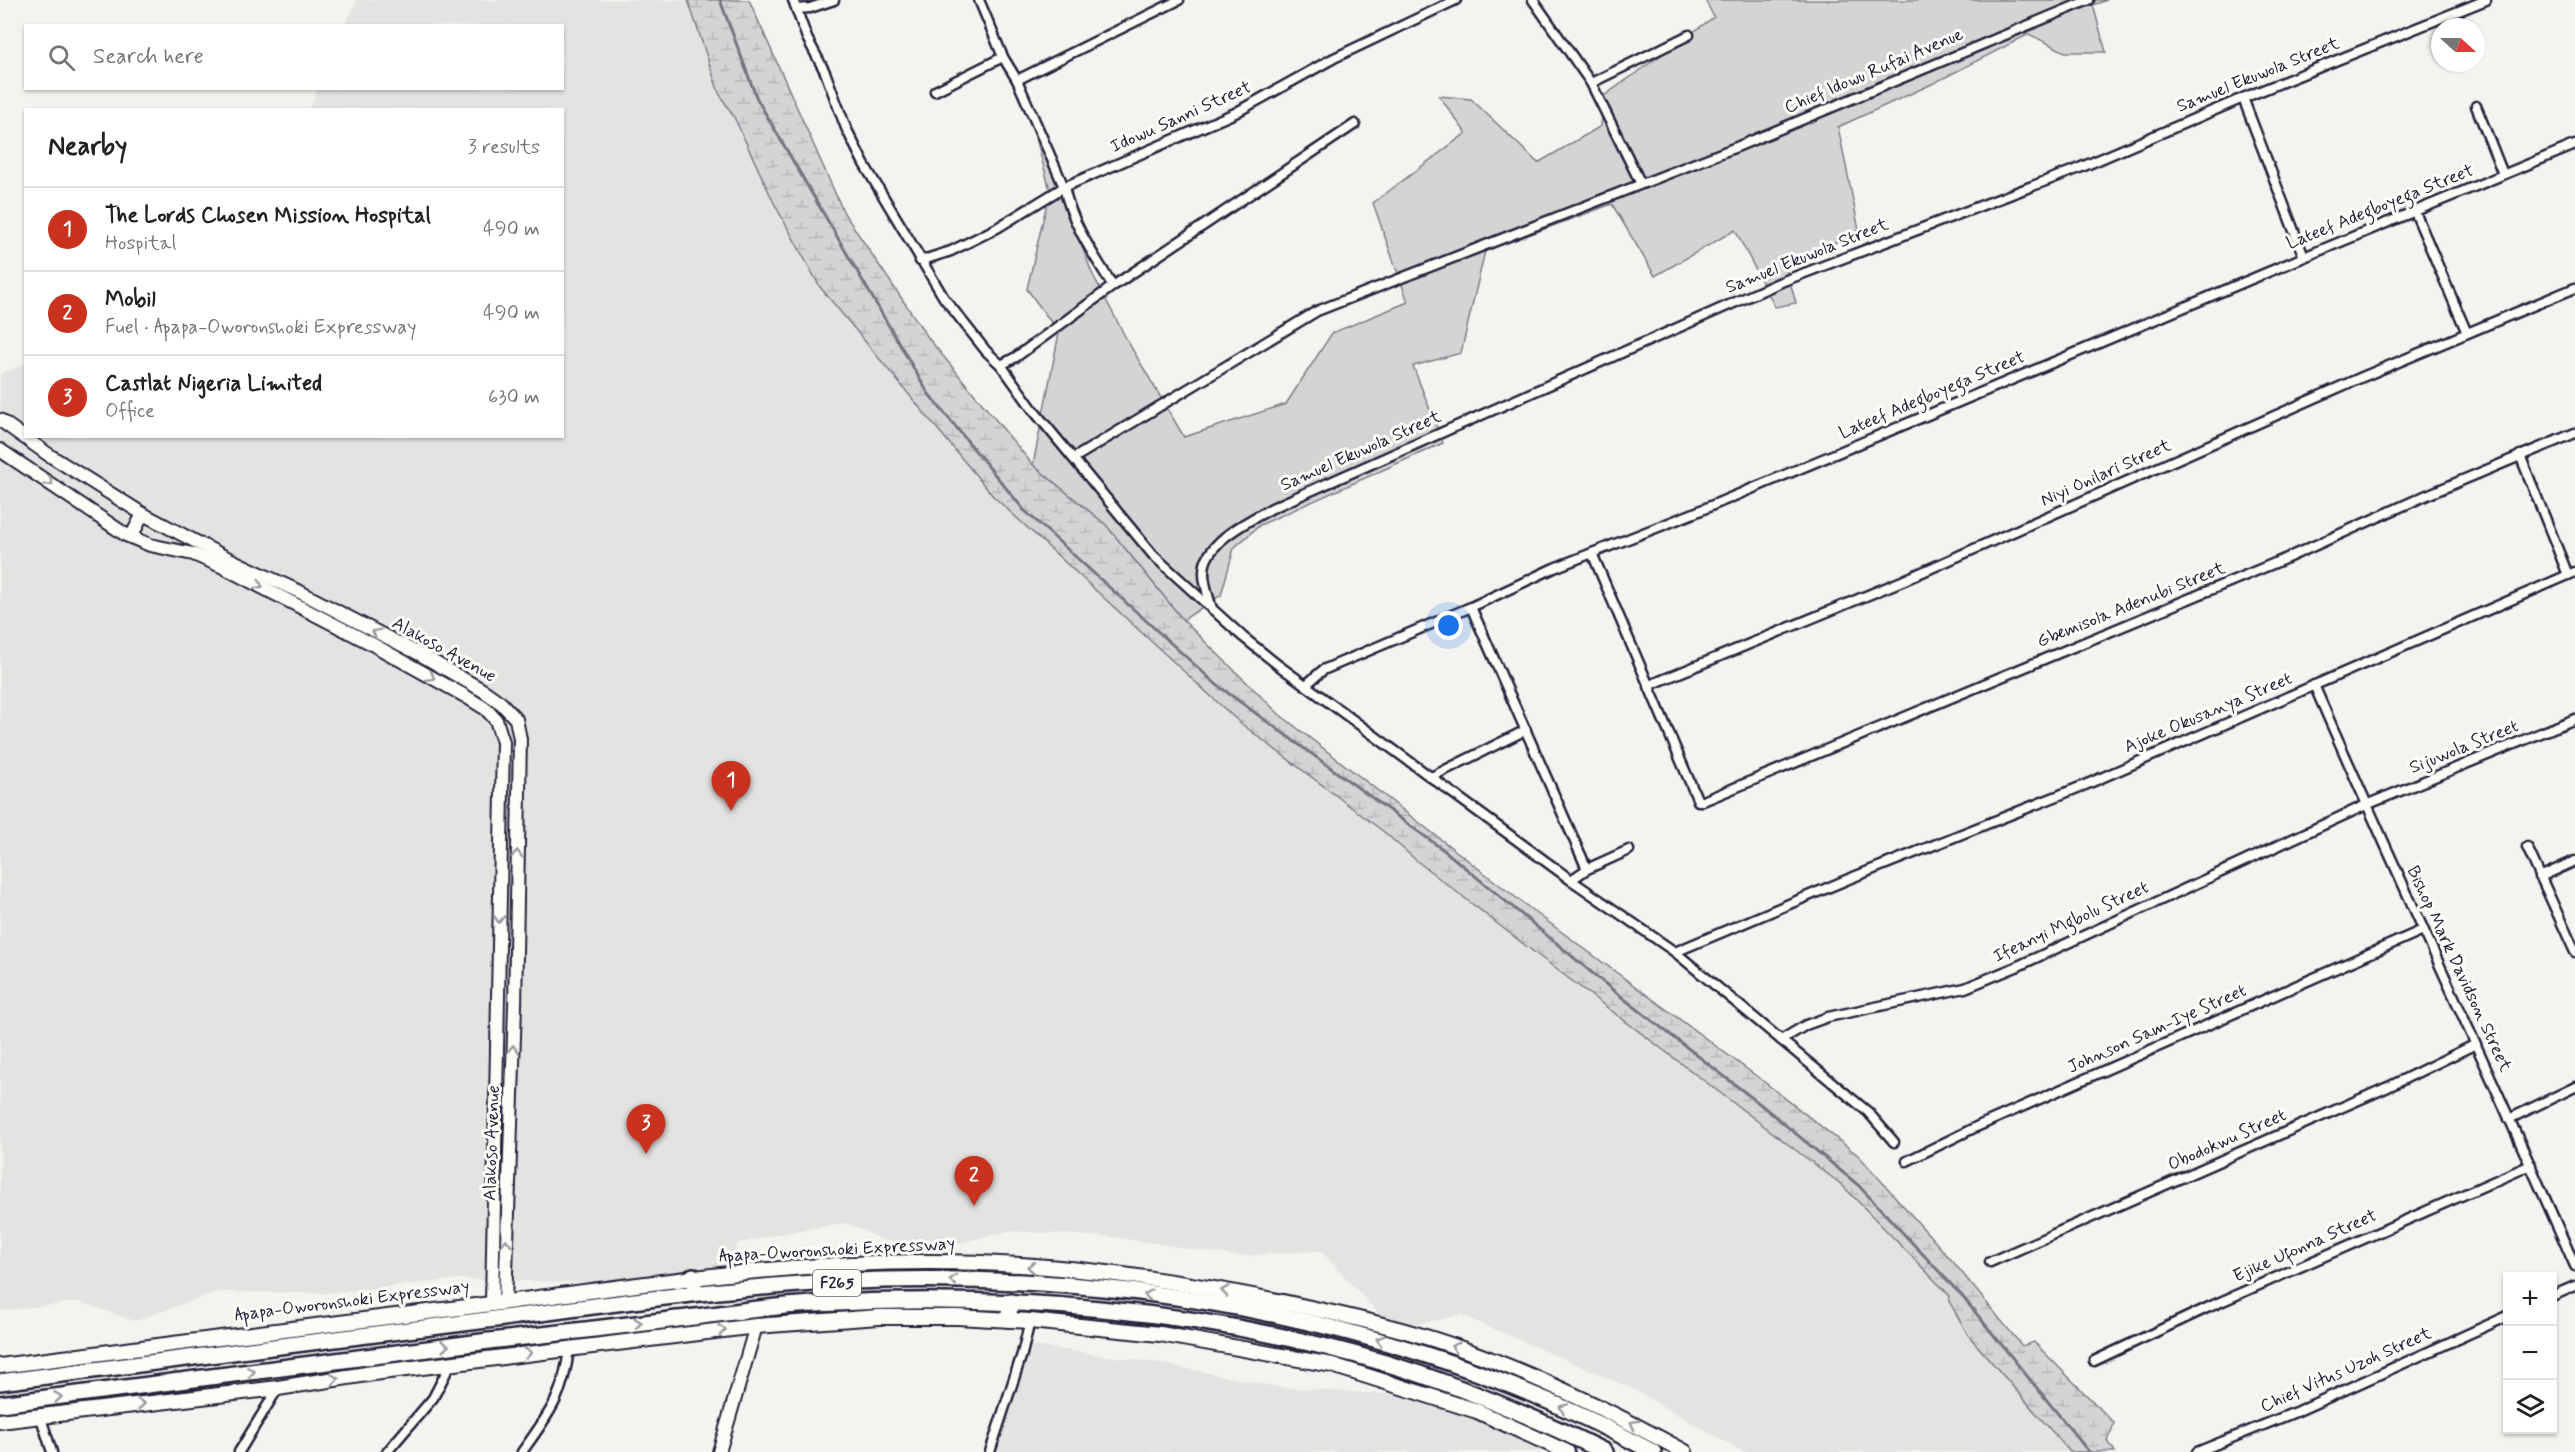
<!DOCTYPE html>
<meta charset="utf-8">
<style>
:root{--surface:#fff;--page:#f6f6f6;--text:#222;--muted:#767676;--line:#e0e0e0;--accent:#c8321e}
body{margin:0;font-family:Mynerve,sans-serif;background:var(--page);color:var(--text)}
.controls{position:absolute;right:18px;bottom:18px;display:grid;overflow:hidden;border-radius:0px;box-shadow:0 2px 4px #0004}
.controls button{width:54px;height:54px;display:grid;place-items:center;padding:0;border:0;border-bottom:2px solid var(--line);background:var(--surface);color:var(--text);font:30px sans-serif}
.compass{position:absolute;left:2431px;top:18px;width:54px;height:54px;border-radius:50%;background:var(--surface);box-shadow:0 2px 4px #0004;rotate:111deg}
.you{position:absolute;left:1449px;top:626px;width:21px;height:21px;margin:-15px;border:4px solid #fff;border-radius:50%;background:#1a73e8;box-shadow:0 0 0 9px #1a73e833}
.badge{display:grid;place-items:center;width:39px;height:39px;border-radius:50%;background:var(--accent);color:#fff;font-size:20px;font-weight:700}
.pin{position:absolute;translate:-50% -50px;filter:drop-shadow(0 2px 3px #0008)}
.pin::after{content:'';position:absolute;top:32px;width:21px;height:18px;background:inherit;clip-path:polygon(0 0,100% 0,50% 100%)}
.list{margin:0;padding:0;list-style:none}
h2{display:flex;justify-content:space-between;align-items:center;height:78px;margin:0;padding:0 24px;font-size:26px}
h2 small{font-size:20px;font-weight:400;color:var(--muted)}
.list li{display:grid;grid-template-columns:39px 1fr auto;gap:18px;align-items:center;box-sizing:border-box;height:84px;padding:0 24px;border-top:2px solid var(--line)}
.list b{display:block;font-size:22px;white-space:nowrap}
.list p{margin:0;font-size:20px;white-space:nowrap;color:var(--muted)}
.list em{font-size:20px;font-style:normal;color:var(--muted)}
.icon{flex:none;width:33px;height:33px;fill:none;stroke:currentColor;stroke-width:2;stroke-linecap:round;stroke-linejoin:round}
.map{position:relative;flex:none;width:2575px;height:1452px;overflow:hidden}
.search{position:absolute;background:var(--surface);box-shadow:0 2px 4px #0004;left:24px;top:24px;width:540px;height:66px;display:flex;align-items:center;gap:15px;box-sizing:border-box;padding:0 21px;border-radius:0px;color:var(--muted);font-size:22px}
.panel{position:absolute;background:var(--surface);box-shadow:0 2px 4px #0004;left:24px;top:108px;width:540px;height:330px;border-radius:0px}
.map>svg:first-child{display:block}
</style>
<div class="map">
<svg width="2575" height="1452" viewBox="0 0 2575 1452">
<defs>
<pattern id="wetland-marsh" width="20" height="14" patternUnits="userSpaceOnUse" patternTransform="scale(1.5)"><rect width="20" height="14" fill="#d5d4d5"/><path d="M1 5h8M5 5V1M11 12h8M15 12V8" fill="none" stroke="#b7b6b8"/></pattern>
</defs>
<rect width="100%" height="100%" fill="#f4f3ef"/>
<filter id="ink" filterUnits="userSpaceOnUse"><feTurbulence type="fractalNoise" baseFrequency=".0167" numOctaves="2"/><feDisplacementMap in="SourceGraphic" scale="12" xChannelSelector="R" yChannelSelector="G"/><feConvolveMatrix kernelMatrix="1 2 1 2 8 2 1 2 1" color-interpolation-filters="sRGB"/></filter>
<g filter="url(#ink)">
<!-- built -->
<g fill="#e4e3e2">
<path d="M357,0h331l31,93 16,26 39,84 46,84 419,435 145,110 33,29 122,95 303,229 109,111 17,39 102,117h-327l-114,-65 -168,-72 -68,14 -72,-78 -85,5 -124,-19 -102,-6 -55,13 -34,-4 -36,1 -38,-18 -42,6 -66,14 -16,32 -132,8 -131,-4 -131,14 -112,-1 -82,29 -56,-19 -79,9v-937l25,-10 1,72h536v-326l-253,-1 9,-20 244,-1v-62l-217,-1z"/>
<path d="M1020,1344l139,19 118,24 148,10 88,32 40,23h-558z"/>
</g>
<!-- green -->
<path fill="#d5d4d5" stroke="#7c7b88" stroke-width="1.5" d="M1705,0h402l-14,5 13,47h-41l-36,-18 -97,50 -94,43 21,103 -73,38 10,35 -21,4 -40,-77 -80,46 -43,-72 -127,47 -24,102 -48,13 30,77 -183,82 -26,23 -13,47 -38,25 -77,-95 -73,-60 26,-132 -32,-44 23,-99 -25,-93 67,176 36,69 56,95 102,-33 46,-71 76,-31 -35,-99 93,-70 -27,-37 32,3 67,64 63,-37 3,-30 110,-79z"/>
<!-- wetland -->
<path fill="url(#wetland-marsh)" stroke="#7c7b88" stroke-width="1.5" d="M688,0h61l95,213 85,126 104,126 73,60 77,95 96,94 253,196 231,171 96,75 95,107 68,83 12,-4 80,81 -6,18 7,11h-45l-102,-117 -19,-34 1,-5 -108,-111 -303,-229 -122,-95 -33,-29 -145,-110 -246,-226 -173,-209 -46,-84 -39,-84 -16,-26z"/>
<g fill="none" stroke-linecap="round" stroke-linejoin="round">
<!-- stream -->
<path stroke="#757582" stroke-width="3" d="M720,0l37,99 171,294 96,117 193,175 228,166 169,140 146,113 98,81 104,111 127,156"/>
<defs>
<g id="street">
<path d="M793,0l14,38 18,34 21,56 18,36 80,134 42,53 15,14 33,46 119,144 90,82 35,28 293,215 104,72 193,160 26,30"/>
<path d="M979,0l24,57 14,23 47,107c8,37 29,67 49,99"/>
<path d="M1533,0l58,83 50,101"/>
<path d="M797,9l13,-1 24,-8"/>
<path d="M1017,80l162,-80"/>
<path d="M1591,83l98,-48"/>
<path d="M935,91l68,-34"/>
<path d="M2243,98l61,159"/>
<path d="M2476,106l27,68"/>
<path d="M2415,212l52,121"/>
<path d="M920,261l31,-10 46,-23 67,-41 171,-74 99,-55 122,-58"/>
<path d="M1001,365l15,-8 97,-71 242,-162"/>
<path d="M2520,455l48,120"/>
<path d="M1074,458l243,-147 422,-165 350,-146"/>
<path d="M1592,553l106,248h5l584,-243 140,-63 148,-62"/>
<path d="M1471,607l116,262 -16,11"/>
<path d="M1212,609c-3,-11 -8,-24 -8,-36 -1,-31 45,-52 68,-65l509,-226 296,-113 166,-71 243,-98"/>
<path d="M1307,684l16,-14 148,-63 83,-39 140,-55 610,-256 271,-112"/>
<path d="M1650,685l252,-104 458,-203 215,-90"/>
<path d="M2314,685c85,195 176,387 261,581"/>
<path d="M1431,777l95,-47"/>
<path d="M2527,847l48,105"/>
<path d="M1587,869l42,-19"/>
<path d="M2540,877l35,-16"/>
<path d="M1675,952l176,-74 234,-93 490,-213"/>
<path d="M1781,1040l25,-15 22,-8 137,-29 51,-21 350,-162 209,-86"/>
<path d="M2509,1119l66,-32"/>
<path d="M1907,1161l69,-34 447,-197"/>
<path d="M1990,1262l398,-175 88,-43"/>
<path d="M2552,1296l23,-10"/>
<path d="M2094,1361l115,-54 322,-142"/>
<path d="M40,1415l12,37"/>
<path d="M239,1452l39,-64"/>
<path d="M387,1452l46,-54 18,-35"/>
<path d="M522,1452c27,-38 42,-56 47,-104"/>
<path d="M990,1452l32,-98 8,-33"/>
<path d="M2197,1452l101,-41 210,-95"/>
</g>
<g id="secondary">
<path d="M0,420l49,35 94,59 82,43 77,36 121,63 61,35 17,12 15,16 4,20 -5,267 -10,296"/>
<path d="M0,450l126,85 24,10 43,9 28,12 151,78 93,52 21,13 10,11 7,22 -11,561"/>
<path d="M131,537l12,-23"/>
<path d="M719,1452l37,-126"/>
</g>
<g id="primary">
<path d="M0,1366c169,-21 338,-44 507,-64 140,-18 280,-40 422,-40 129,0 260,19 386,47 51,11 101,23 150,41 76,27 149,63 220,102"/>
<path d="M0,1421l278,-33 95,-15 383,-47 123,-9h78l73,4 130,13 172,31 145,46 90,41"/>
</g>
<g id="highway">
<path d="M693,1276l2,17"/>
<path d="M1008,1319l3,-17"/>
<path d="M0,1382c160,-21 319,-41 479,-61 135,-17 269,-38 405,-41 266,-6 534,44 769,172"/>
<path d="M0,1404c163,-20 326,-42 489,-63 62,-7 125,-14 188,-22 46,-5 92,-13 138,-15 188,-11 389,5 570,59 76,23 149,54 220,89"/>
</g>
</defs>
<!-- street casing -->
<use href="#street" stroke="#22223b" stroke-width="13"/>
<!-- secondary casing -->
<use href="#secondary" stroke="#22223b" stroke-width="16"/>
<!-- primary casing -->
<use href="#primary" stroke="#22223b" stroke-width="18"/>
<!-- highway casing -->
<use href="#highway" stroke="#22223b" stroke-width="20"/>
<!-- street -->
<use href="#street" stroke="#fdfcf7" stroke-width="8"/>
<!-- secondary -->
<use href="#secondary" stroke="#fdfcf7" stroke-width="12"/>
<!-- primary -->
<use href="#primary" stroke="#fdfcf7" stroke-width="14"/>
<!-- highway -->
<use href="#highway" stroke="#fdfcf7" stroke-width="15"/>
</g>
<!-- one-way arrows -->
<defs><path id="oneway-chevron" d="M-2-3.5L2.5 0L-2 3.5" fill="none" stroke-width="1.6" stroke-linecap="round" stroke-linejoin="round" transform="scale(1.5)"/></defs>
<g stroke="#9a9aa2">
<use href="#oneway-chevron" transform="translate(49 482) rotate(34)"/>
<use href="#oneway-chevron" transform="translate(259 585) rotate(27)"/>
<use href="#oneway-chevron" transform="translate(376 633) rotate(-153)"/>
<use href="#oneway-chevron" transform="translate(431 677) rotate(30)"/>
<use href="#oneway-chevron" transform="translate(517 854) rotate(-88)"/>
<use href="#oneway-chevron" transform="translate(499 919) rotate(93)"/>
<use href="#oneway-chevron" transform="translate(513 1049) rotate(-88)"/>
<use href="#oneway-chevron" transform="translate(506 1243) rotate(-89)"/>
<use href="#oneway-chevron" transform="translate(1031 1267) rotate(-175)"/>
<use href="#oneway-chevron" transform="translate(953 1280) rotate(-179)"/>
<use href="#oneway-chevron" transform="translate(1225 1291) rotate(-171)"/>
<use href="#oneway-chevron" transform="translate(1148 1295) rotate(-174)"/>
<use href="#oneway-chevron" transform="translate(638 1323) rotate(-6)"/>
<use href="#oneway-chevron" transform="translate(722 1330) rotate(-7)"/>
<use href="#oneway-chevron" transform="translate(1380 1340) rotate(-164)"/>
<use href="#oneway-chevron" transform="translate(445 1346) rotate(-6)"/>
<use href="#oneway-chevron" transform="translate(1455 1347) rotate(-163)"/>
<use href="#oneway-chevron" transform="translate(528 1353) rotate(-7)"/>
<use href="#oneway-chevron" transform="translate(251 1372) rotate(-8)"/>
<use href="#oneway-chevron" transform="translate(335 1379) rotate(-9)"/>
<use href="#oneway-chevron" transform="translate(58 1397) rotate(-7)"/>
<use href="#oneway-chevron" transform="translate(141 1404) rotate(-6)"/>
<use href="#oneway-chevron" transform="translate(1563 1408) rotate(-156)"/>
<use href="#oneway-chevron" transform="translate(1634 1424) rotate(-151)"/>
</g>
</g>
<g text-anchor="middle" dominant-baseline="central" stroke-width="6" stroke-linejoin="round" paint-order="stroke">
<!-- shield labels -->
<rect fill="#fdfcf7" stroke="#646373" stroke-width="1.5" x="813" y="1270" width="48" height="26" rx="4.5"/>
<g font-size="16" font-weight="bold" fill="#22223b">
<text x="837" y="1283">F265</text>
</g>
<!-- street labels -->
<g font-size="18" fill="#22223b" stroke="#fdfcf7">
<text transform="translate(1874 71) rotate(-23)">Chief Idowu Rufai Avenue</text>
<text transform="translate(2258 75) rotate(-22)">Samuel Ekuwola Street</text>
<text transform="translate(1181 117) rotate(-24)">Idowu Sanni Street</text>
<text transform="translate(2380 207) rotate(-22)">Lateef Adegboyega Street</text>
<text transform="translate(1807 256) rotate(-22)">Samuel Ekuwola Street</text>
<text transform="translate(1932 395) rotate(-23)">Lateef Adegboyega Street</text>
<text transform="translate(1361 451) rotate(-24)">Samuel Ekuwola Street</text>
<text transform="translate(2106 473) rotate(-24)">Niyi Onilari Street</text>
<text transform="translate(2131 605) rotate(-22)">Gbemisola Adenubi Street</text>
<text transform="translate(444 650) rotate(29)">Alakoso Avenue</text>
<text transform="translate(2208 713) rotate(-23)">Ajoke Okusanya Street</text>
<text transform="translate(2464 747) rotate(-22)">Sijuwola Street</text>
<text transform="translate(2071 922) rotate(-25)">Ifeanyi Mgbolu Street</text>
<text transform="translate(2459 969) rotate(65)">Bishop Mark Davidson Street</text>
<text transform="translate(2157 1029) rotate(-24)">Johnson Sam-Iye Street</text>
<text transform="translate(2227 1140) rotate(-24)">Obodokwu Street</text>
<text transform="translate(492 1143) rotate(-88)">Alakoso Avenue</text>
<text transform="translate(2305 1246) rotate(-24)">Ejike Ufonna Street</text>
<text transform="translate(837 1250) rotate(-3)">Apapa-Oworonshoki Expressway</text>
<text transform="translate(352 1301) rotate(-7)">Apapa-Oworonshoki Expressway</text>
<text transform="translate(2346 1370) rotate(-24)">Chief Vitus Uzoh Street</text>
</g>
</g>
</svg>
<div class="controls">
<button>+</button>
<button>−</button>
<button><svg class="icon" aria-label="layers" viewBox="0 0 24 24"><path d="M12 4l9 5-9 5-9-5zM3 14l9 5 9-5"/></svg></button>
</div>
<svg class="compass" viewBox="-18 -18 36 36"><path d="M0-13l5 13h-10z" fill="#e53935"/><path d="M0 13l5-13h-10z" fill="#767676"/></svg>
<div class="you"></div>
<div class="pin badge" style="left:731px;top:811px">1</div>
<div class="pin badge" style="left:974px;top:1206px">2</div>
<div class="pin badge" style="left:646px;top:1154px">3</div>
<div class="search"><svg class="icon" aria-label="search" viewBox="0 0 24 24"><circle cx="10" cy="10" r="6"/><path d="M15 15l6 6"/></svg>Search here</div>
<section class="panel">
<h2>Nearby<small>3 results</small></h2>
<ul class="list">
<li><span class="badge">1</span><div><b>The Lords Chosen Mission Hospital</b><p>Hospital</p></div><em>490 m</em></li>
<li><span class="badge">2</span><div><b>Mobil</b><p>Fuel · Apapa-Oworonshoki Expressway</p></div><em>490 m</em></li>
<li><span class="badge">3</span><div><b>Castlat Nigeria Limited</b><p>Office</p></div><em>630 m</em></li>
</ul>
</section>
</div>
